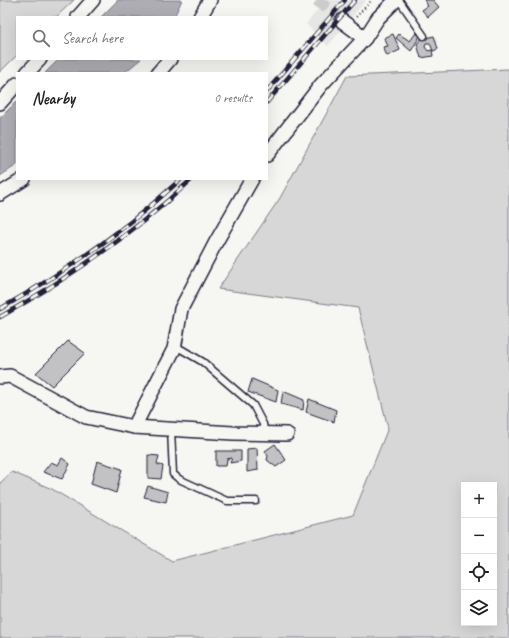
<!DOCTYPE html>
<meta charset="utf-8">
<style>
:root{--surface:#fff;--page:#f2f2f2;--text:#202124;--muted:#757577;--line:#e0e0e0}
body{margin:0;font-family:Caveat,sans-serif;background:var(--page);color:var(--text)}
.controls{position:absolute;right:12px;bottom:12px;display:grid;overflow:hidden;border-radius:0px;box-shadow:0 4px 16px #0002}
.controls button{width:36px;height:36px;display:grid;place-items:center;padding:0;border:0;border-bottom:1px solid var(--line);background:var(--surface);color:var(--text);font:20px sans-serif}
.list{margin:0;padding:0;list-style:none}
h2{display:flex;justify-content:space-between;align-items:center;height:52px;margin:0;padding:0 16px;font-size:17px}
h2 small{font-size:13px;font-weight:400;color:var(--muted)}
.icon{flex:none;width:22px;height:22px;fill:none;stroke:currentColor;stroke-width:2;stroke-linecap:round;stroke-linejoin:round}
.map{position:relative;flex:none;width:509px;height:638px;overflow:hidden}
.search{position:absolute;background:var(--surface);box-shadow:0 4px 16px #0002;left:16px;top:16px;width:252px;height:44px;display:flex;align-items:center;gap:10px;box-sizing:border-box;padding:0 14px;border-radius:0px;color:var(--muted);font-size:15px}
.panel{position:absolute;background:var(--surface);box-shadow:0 4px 16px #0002;left:16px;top:72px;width:252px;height:108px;border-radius:0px}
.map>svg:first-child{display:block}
</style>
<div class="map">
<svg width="509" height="638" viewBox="0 0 509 638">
<rect width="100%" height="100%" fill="#f6f6f2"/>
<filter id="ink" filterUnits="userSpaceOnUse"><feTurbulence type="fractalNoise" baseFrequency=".025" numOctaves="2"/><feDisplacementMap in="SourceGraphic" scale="8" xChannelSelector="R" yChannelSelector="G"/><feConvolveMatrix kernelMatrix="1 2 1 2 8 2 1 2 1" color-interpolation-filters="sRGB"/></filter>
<g filter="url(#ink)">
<!-- built -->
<path fill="#e6e6e4" d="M326,0h40l-38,46 -22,-22z"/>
<!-- green -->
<g fill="#d7d7d7" stroke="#7c7c89" fill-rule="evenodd">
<path d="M0,0h74l-18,17h-39v38l-17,17z"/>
<path d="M509,69v569h-509v-155l12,-11 40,17 120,72 181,-46 35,-87 -30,-120 -140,-19 62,-91 67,-122zM464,485h30v138h-30z"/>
</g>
<!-- water -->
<g fill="#adadb3" stroke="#757583">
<path d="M118,0h64l-8,17h-73z"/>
<path d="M59,59h82l-17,14h-79z"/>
<path d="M17,101v64l-17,11v-58z"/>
</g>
<!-- building -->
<g fill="#c2c2c4" stroke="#22223b">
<path d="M424,0h9l6,7 -11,10 -6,-7 6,-4z"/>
<path d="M416,33l4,3 -9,15 -15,-13 3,-4 11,7z"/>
<path d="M393,34l7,16 -13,6 -4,-9 5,-1 -4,-8z"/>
<path d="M434,36l4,13 -5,2 -3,-8h-4l-1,4 3,4 4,-1 1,6 -12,2 -4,-14 4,-5z"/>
<path d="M68,341l17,12 -33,33 -16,-13z"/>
<path d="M252,379l26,11 -2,12 -28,-10z"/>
<path d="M283,391l21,9 -1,10 -22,-6z"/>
<path d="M309,399l27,11 -2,12 -28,-10z"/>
<path d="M275,444l11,16 -10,7 -9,-7 1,-4 -3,-5z"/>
<path d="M257,448l1,22 -11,2v-23z"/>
<path d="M216,451h25v10l-11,2 2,-5 -5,1 -1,7h-10z"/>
<path d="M148,455l11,1 -2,8 6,2 -2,13 -13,-1z"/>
<path d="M62,458l8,6 -8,15 -19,-7 8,-10 7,3z"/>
<path d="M97,461l25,8 -6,24 -25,-9z"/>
<path d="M148,486l20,6 -2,10 -22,-5z"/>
</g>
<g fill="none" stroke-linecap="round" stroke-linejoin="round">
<!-- minor-tunnel -->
<path stroke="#cccccd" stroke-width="13" stroke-dasharray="13 6" stroke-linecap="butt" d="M317,0l25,21"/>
<defs>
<g id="service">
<path d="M399,0l25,36"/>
<path d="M174,345l29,17 50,43 10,19 2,10"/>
<path d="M171,429l2,45 6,5 48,22h29"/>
</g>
<g id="minor">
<path d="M78,17l15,-17"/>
<path d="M200,17l10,-17"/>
<path d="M342,21l23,17 13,-20 18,-18"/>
<path d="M27,73l13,-14"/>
<path d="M158,73l12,-14"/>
<path d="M0,103l17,-19"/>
<path d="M267,155l54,-70 44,-47"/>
<path d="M0,194l24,-15"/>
<path d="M0,377l10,-1 76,41 48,10 99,6 54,1"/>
<path d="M134,427l40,-78 7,-40 35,-67 36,-63"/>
</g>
</defs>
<!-- service casing -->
<use href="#service" stroke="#22223b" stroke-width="9"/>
<!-- minor casing -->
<use href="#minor" stroke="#22223b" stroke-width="16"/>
<!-- path -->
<path stroke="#22223b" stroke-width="2" stroke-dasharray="1 3" stroke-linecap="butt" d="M356,17l16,-17"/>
<!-- service -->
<use href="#service" stroke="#f6f6f2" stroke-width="6"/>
<!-- minor -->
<use href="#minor" stroke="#f6f6f2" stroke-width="13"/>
<defs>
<g id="rail">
<path d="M267,91l78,-91"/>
<path d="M267,102l88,-102"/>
<path d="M0,309c65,-37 126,-79 181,-130"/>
<path d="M0,317c69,-39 134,-84 192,-138"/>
</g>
</defs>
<!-- rail casing -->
<use href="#rail" stroke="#22223b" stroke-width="4.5"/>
<!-- rail -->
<use href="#rail" stroke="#f6f6f2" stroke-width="3" stroke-dasharray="9" stroke-linecap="butt"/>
</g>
</g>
</svg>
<div class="controls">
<button>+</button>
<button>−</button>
<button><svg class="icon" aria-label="locate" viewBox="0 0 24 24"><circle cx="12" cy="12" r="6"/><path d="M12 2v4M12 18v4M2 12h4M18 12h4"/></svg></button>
<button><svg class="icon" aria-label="layers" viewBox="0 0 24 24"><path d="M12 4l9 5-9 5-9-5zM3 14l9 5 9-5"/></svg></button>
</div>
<div class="search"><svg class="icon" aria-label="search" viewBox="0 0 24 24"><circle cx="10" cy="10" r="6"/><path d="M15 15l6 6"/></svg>Search here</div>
<section class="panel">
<h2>Nearby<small>0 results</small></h2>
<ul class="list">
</ul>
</section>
</div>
